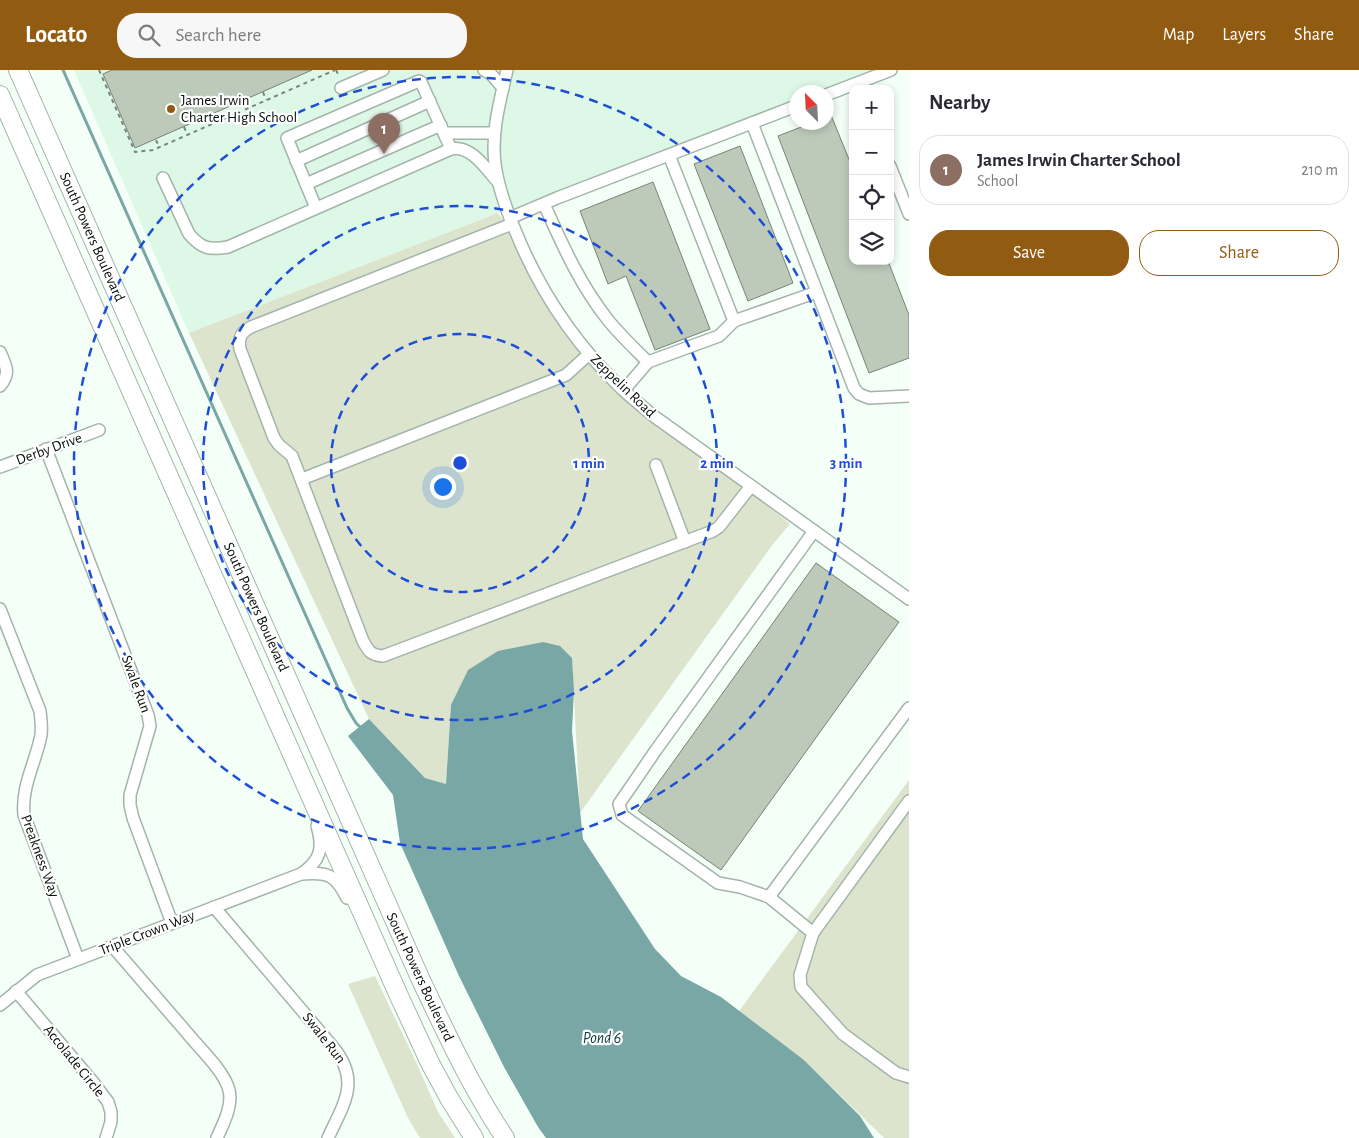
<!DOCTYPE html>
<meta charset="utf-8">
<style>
:root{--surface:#fff;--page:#f7f7f7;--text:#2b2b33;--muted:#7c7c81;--line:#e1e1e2;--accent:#925b12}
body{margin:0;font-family:"Alegreya Sans",sans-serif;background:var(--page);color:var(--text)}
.controls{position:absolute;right:15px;top:15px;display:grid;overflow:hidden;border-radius:10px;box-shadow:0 2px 8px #0003}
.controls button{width:45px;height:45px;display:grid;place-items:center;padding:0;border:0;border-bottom:1px solid var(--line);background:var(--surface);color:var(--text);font:25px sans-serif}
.compass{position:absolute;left:789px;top:15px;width:45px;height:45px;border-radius:50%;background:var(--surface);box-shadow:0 2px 8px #0003;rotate:336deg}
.you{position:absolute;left:442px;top:416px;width:18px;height:18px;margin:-12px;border:4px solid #fff;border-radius:50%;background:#1a73e8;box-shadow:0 0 0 8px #1a73e833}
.badge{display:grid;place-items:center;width:32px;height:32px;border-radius:50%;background:var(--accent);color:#fff;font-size:16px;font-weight:700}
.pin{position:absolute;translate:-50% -41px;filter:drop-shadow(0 1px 2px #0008)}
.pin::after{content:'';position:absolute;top:26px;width:18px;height:15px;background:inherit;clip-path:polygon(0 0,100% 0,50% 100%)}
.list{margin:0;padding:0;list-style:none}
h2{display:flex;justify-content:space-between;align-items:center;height:65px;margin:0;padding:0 20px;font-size:21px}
h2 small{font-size:16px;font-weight:400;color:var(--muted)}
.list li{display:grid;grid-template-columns:32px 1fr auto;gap:15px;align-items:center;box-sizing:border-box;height:70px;margin:0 10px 10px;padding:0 10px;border:1px solid var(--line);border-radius:20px}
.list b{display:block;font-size:19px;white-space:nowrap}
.list p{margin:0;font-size:16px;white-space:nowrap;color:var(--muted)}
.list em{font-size:16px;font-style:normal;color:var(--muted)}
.actions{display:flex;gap:10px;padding:15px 20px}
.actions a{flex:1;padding:11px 0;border:1px solid var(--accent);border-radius:20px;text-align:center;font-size:18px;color:var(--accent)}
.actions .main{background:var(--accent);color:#fff}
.icon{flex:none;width:28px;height:28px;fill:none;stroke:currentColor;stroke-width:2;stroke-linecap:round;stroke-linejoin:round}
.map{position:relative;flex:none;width:909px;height:1068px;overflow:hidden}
header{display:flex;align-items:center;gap:30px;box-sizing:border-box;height:70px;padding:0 25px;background:var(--accent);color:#fff}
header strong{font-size:24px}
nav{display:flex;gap:28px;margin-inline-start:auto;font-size:18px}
.search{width:350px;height:45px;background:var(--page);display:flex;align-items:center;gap:12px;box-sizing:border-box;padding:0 18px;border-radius:20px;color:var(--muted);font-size:19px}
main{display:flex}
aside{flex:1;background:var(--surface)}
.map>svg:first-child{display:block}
</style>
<header>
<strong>Locato</strong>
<div class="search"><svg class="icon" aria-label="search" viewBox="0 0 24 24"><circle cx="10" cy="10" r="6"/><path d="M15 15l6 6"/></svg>Search here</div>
<nav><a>Map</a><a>Layers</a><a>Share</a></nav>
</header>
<main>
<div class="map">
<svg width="909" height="1068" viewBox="0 0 909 1068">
<rect width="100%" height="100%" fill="#f4fff8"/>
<!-- built -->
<path fill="#def8e7" d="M74,0h801l-59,22h-20v8l-279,108 -19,5 -309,120z"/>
<!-- green -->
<g fill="#dde4ce">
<path d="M498,143l22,30 27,52 77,95 166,134 -17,20 -193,269 -8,-154 -121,46 -5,79 -21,-6 -56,-59 -180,-386z"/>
<path d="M909,710v358h-25l-80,-78 -65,-49z"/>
<path d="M375,906l41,86 22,50 17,26h-35l-12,-20 -60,-134z"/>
</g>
<!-- water -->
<path fill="#79a7a6" d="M543,572l17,4 12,12 2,32 -2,41 11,108 72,110 26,27 40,21 83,63 56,56 14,22h-328l-8,-11 -34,-60 -45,-91 -59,-133 -7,-48 -45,-59 21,-17 56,59 21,6 5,-79 17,-35 30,-19z"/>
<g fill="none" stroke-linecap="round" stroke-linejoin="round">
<!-- stream -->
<path stroke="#79a7a6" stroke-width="3" d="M63,0l284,638 9,15 6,6"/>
</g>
<!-- building -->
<g fill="#bdcaba" stroke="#778374">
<path d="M112,0h200l-177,78 -32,-74z"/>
<path d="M826,33l27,66v92h35l21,54v43l-40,15 -91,-237 36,-14h12z"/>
<path d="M740,76l53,137 -45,18 -54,-137z"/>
<path d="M653,112l57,147 -55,21 -29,-74 -18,8 -28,-73z"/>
<path d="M816,493l83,59 -178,248 -83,-59z"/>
</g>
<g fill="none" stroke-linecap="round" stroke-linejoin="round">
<defs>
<g id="minor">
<path d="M484,0l7,4 12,14"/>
<path d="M507,0c-7,31 -16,62 -12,94 3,22 11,45 20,66 24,60 60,114 108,160 10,9 21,18 32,27l254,182"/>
<path d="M341,18l42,-18"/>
<path d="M826,25l65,-25"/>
<path d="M752,53l102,265 5,6 10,4 40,-2"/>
<path d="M444,63h50"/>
<path d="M669,85l65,166 83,-29"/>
<path d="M296,91l134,-60"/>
<path d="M890,96l19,48"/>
<path d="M163,108l26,56c13,15 20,16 39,13l223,-98c21,-4 35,20 47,33"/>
<path d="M306,114l135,-59"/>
<path d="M544,134c18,40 36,81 64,116 12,15 26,28 40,42l71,-26 15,-15"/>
<path d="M316,138l-29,-70 132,-57 2,1 30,67"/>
<path d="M510,148l47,-20 239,-92"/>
<path d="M512,154l-261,103c-10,5 -13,11 -11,22l34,89 5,7 13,11 71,185c6,11 8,14 20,15l330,-125 6,-4 32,-41"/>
<path d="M0,282c6,14 11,21 0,34"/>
<path d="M624,320l24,-28"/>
<path d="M46,379l102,266 2,11 -20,69v10l3,13 39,105"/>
<path d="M656,395l29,77"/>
<path d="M0,397l99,-37"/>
<path d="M302,409l264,-104 23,-21"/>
<path d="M814,461l-158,219 -37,54 3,11 96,68 22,4 29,10 140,-189"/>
<path d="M0,539l40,102c1,8 2,16 1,24 -5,27 -20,51 -17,80l54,144"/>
<path d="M301,804c19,-13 23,-25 16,-48"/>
<path d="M769,827l44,36 -13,42 1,12 42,47 53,39 13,4"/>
<path d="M214,837l119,140c28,34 11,56 -5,91"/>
<path d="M813,863l96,-132"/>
<path d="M113,877c25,29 50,58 75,87 13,16 36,37 41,56 4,16 -6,34 -12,48"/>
<path d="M16,921l77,91 15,20 3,10v10l-5,16"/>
<path d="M0,935l37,-30 264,-101c27,-2 34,0 46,24"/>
</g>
<g id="highway">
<path d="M18,0l402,908c26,55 51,109 85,160"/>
<path d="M0,25l399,901 31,67 19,35 25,40"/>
</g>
</defs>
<!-- minor casing -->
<use href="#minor" stroke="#a3b5aa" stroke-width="14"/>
<!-- highway casing -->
<use href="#highway" stroke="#a3b5aa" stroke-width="20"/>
<!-- path -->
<g stroke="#7c847f" stroke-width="2" stroke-dasharray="4 4" stroke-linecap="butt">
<path d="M99,0l36,82 18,-2 182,-80"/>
<path d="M336,0l3,6"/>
<path d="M263,22l3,8"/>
<path d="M184,57l3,7"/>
<path d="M156,70l3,7"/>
</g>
<!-- minor -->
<use href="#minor" stroke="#fff" stroke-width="11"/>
<!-- highway -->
<use href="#highway" stroke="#fff" stroke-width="18"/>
</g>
<!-- distance rings -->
<g fill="none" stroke="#1d4ed8" stroke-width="2.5" stroke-dasharray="9 6">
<circle cx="460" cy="393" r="129"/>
<circle cx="460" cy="393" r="257"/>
<circle cx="460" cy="393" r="386"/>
</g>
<!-- markers -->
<circle fill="#925b12" stroke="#fff" stroke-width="2" cx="171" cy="39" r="5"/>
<g text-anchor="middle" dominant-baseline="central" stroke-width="4.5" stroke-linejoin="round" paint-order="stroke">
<!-- poi labels -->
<g font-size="15" fill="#080e0a" stroke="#fff" text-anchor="start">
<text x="181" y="30">James Irwin<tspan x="181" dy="17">Charter High School</tspan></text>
</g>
<!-- street labels -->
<g font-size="15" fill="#080e0a" stroke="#fff">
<text transform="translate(92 167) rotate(66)">South Powers Boulevard</text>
<text transform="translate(623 316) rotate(44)">Zeppelin Road</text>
<text transform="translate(49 379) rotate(-20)">Derby Drive</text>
<text transform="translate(256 537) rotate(66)">South Powers Boulevard</text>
<text transform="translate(136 614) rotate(70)">Swale Run</text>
<text transform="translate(40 786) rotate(70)">Preakness Way</text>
<text transform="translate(147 863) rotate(-21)">Triple Crown Way</text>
<text transform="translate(420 907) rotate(65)">South Powers Boulevard</text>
<text transform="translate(324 968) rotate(52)">Swale Run</text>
<text transform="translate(74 991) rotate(51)">Accolade Circle</text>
</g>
<!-- water labels -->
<g font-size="16" font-style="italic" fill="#0d3a3a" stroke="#fff">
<text x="602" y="968">Pond 6</text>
</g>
</g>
<circle cx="460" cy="393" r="8" fill="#1d4ed8" stroke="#fff" stroke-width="2.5"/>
<g font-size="15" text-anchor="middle" font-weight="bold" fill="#1d4ed8" stroke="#fff" stroke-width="4.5" stroke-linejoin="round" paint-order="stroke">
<text x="589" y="398">1 min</text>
<text x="717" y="398">2 min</text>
<text x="846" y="398">3 min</text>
</g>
</svg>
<div class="controls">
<button>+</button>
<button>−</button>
<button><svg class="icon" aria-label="locate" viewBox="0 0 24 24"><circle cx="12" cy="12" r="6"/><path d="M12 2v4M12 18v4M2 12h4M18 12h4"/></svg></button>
<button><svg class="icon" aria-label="layers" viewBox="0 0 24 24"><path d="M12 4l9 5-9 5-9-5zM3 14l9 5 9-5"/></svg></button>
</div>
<svg class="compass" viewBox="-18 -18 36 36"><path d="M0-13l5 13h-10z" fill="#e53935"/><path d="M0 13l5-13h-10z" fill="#7c7c81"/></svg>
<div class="you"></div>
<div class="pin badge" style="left:384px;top:84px;background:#8d6e63">1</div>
</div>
<aside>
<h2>Nearby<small></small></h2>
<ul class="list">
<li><span class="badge" style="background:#8d6e63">1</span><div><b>James Irwin Charter School</b><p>School</p></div><em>210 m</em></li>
</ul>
<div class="actions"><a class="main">Save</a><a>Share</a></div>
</aside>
</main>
